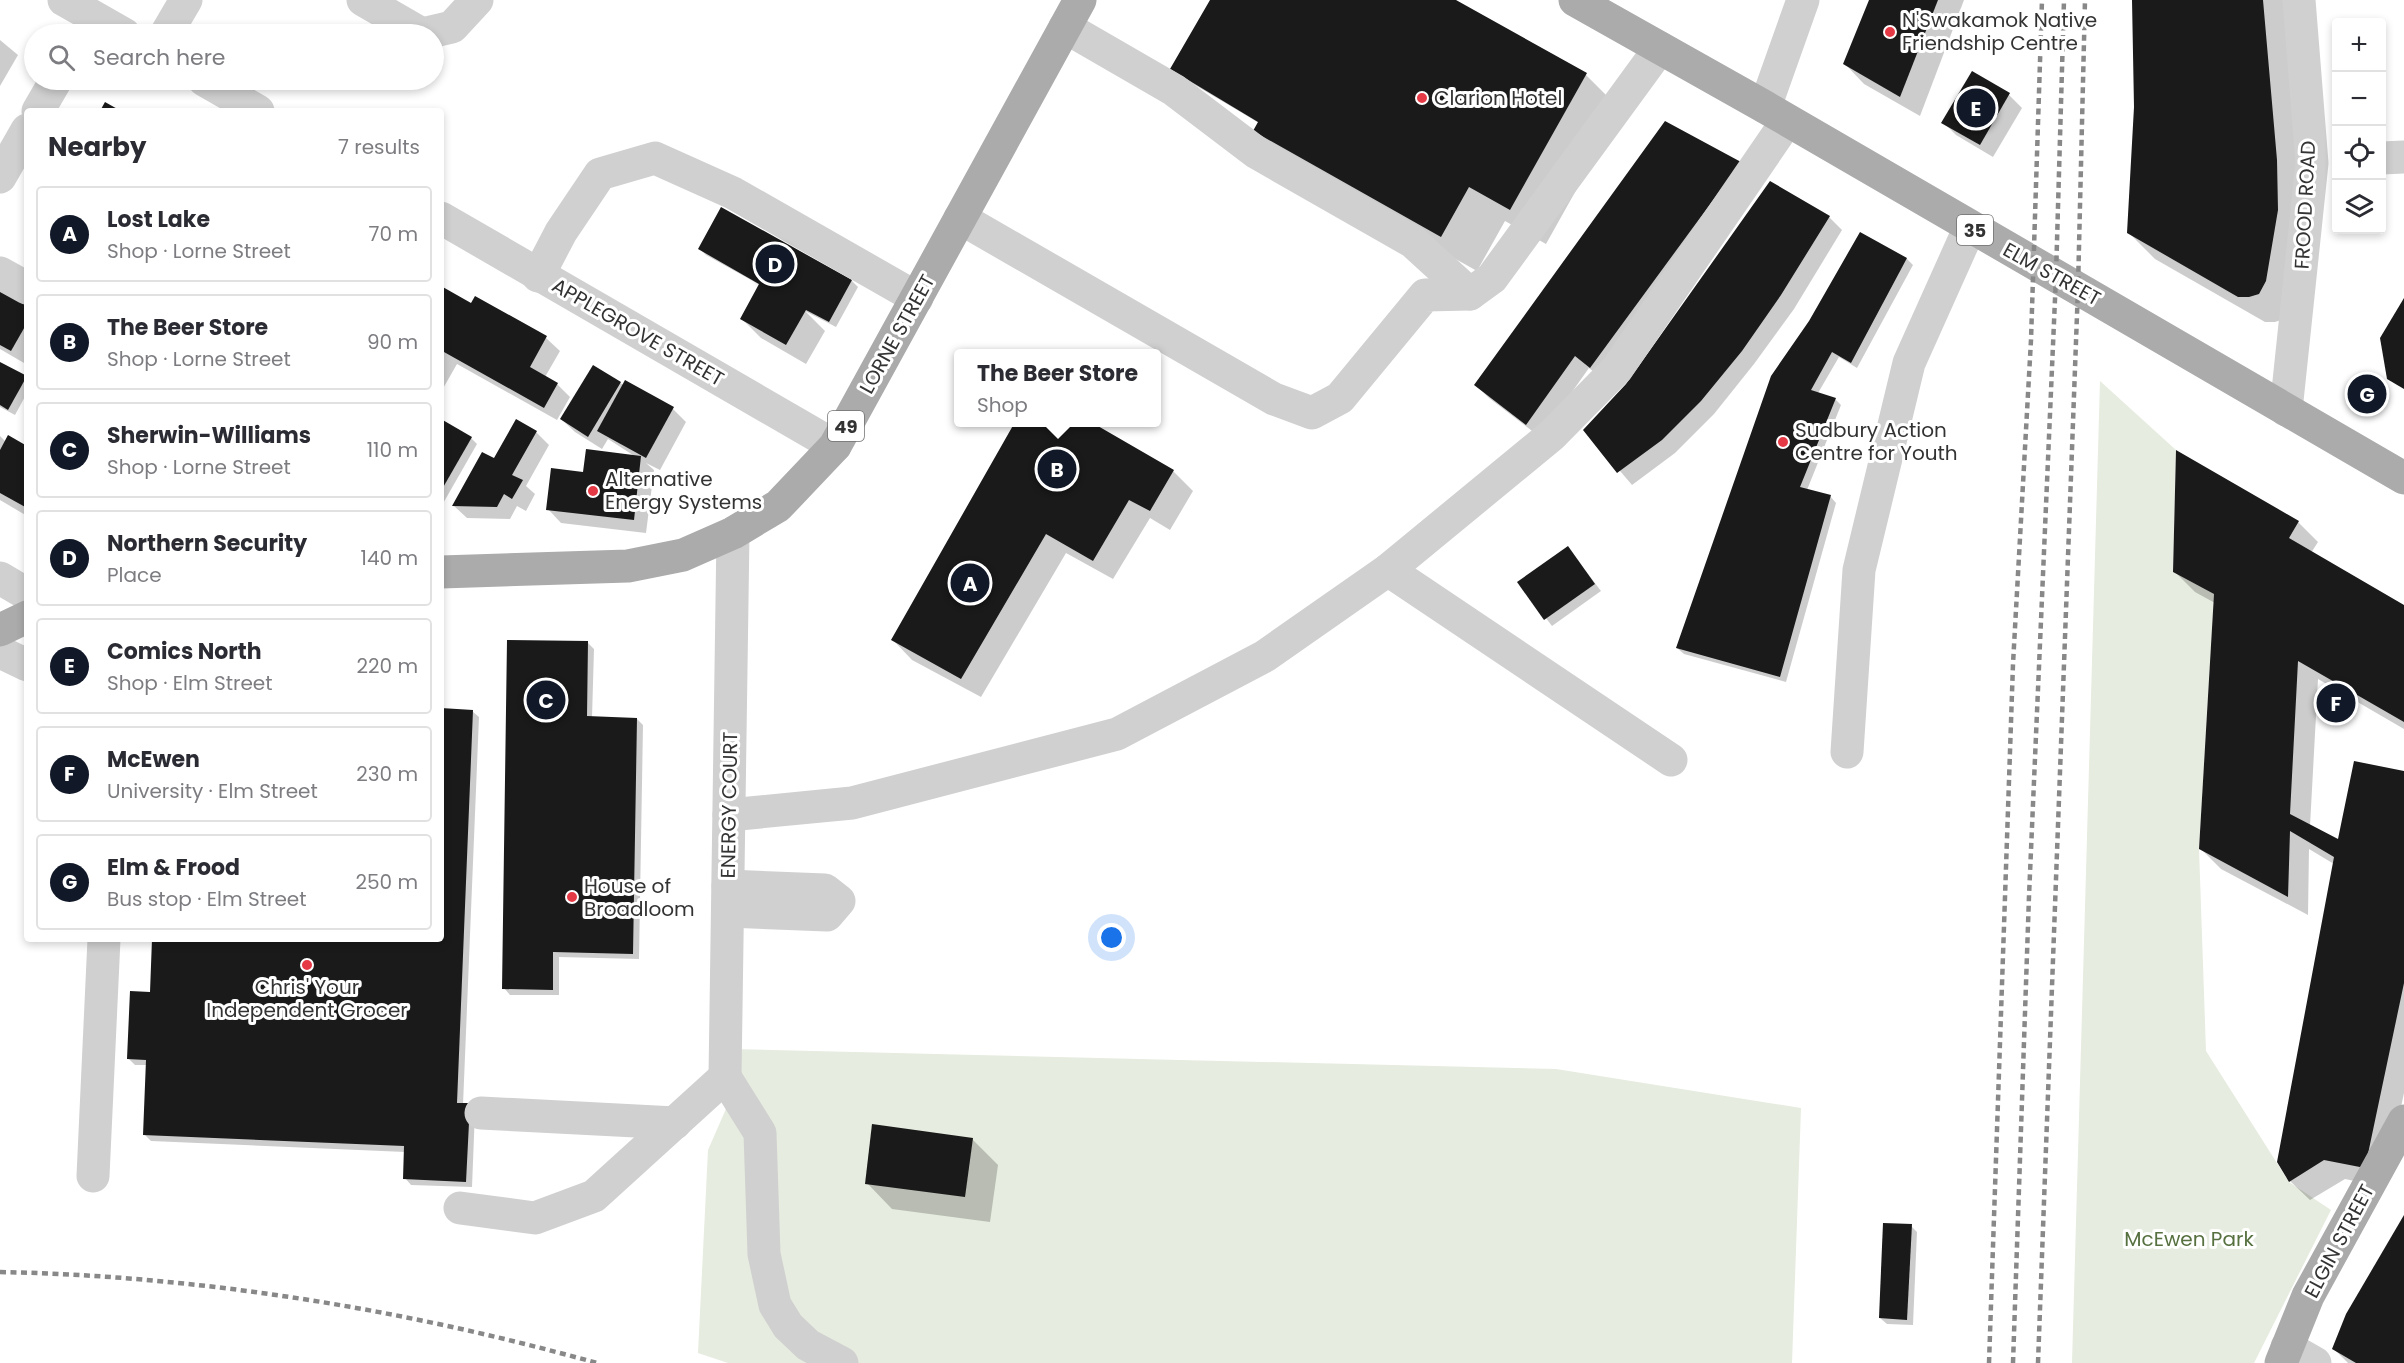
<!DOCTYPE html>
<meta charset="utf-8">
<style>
:root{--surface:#fff;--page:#f7f7f7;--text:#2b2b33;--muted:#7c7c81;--line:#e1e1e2;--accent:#111827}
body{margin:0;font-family:Poppins,sans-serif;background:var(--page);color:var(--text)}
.controls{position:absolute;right:18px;top:18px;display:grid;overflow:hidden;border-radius:6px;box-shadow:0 3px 9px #0003}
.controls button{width:54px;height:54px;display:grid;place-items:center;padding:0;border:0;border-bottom:2px solid var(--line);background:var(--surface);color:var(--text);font:30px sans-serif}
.you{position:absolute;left:1112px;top:938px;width:21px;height:21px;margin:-15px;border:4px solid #fff;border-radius:50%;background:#1a73e8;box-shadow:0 0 0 9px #1a73e833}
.badge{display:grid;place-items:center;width:39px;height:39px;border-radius:50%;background:var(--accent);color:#fff;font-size:20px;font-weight:700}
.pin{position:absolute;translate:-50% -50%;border:3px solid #fff;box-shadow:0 2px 6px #0006}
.popup{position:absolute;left:954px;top:349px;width:207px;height:78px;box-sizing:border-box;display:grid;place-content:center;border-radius:6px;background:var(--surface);filter:drop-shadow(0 2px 4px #0005);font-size:20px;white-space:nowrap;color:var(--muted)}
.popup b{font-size:22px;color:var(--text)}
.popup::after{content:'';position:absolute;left:50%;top:100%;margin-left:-12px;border:12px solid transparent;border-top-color:var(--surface)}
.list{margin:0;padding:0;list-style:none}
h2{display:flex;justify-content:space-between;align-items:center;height:78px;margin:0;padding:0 24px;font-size:26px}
h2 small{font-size:20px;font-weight:400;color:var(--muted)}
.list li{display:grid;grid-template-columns:39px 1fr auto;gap:18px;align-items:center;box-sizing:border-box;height:96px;margin:0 12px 12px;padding:0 12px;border:2px solid var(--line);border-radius:6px}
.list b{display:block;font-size:22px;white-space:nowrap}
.list p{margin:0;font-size:20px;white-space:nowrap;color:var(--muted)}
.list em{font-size:20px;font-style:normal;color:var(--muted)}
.icon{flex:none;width:33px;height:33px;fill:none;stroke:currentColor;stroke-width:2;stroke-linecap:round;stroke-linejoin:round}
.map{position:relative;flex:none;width:2404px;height:1363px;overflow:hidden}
.search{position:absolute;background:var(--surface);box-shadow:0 3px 9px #0003;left:24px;top:24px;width:420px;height:66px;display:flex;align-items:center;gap:15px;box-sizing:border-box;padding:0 21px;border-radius:33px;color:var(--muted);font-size:22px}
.panel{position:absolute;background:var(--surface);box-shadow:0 3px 9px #0003;left:24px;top:108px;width:420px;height:834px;border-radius:6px}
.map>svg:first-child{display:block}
</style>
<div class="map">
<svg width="2404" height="1363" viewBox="0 0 2404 1363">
<rect width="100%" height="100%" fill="#fff"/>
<!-- green -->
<g fill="#e6ecdf">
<path d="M2100,381l76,69 -3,122 41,22 -15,255 7,202 83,131 42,28 -77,153h-182z"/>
<path d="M729,1049l827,20 245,39 -9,255h-1064l-30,-10 10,-203 21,-48z"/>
</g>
<!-- shadow -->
<g fill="#0003">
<path d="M1212,0h241l133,75 35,35 -75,134 -41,-23 -28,50 -187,-105 -35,-36 4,-7 -81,-48z"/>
<path d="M1871,0h93l-44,116 -56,-32 -19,-20z"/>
<path d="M2133,0h153l16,187 -18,132 -9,3h-10l-110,-63 -26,-26 7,-126z"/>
<path d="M0,40l18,15 -18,31z"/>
<path d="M1972,73l37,22 13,13 -29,49 -37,-22 -13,-13z"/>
<path d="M1740,164l-136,216 -15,-12 -49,69 -51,-39 -13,-13z"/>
<path d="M722,209l130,72 6,6 -22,40 -31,-16 20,20 -19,33 -45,-26 -19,-19 18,-34 -54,-30 -6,-6z"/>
<path d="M1829,217l13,13 -48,79 -40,55 -40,50 -39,39 -43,32 -47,-55 42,-45z"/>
<path d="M1861,234l46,25 6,6 -56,103 -18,-11 -21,36 17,6 6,6 -34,85 23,6 6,7 -50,179 -102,-28 -7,-6 134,-327z"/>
<path d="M441,290l31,16 4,-8 70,40 14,13 -15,26 12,7 13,13 -13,23 -100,-56 -16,28z"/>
<path d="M0,294l27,14v50l-3,5 -24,-14z"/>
<path d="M0,363l27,16v14l-12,22 -15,-8z"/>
<path d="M620,383l53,26 13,13 -26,48 -14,-7 8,7 -8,63 -85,-10 -13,-14 36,-36 52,-16 -28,-18 -6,10 -27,-17 -14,-13z"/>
<path d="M441,421l30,17 6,6 -36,63z"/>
<path d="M1017,422l156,49 20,20 -23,39 -20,-12 -37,61 -47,-26 -85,144 -69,-37 -19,-20z"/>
<path d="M536,432l13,13 -23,41 9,8 -9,17 -9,-5 -7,13 -43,-1 -13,-12 41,-46z"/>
<path d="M0,436l6,6 21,6v68l-27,-16z"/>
<path d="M2298,522l20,20 -7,11 93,54v122l-86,-50 -8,147 29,15 65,-68v320l-20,94 -39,-8 -35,21 -20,-19 44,-317 -25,-15 -1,66 -87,-46 -20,-20 14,-246 -20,-11 -20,-20z"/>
<path d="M1568,548l33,43 -49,35 -33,-43z"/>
<path d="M588,643l6,6 -2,69 45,1 6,6 -4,234 -80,-2v38h-49l-6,-7z"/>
<path d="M441,710l31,1 7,6 -16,388 12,6 -3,76 -61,-2 -6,-7v-26l-254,-11 -7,-7 3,-69h-12l-7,-7 23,-64 2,-55h288z"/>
<path d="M972,1139l26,26 -8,57 -98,-13 -25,-26z"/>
<path d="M2404,1218v145h-56l-14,-14z"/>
<path d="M1911,1226l6,6 -4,93 -26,-1 -7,-6z"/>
</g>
<!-- building -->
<g fill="#1a1a1a">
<path d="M1210,0h246l131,73 -77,137 -41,-23 -28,50 -188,-106 5,-9 -88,-53z"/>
<path d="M1869,0h69l-38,97 -57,-33z"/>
<path d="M2132,0h131l14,160 1,50 -12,71 -7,13 -10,3h-11l-111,-64 7,-126z"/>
<path d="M1972,71l38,22 -30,52 -39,-22z"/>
<path d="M105,102l16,9h-21z"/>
<path d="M1665,121l76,41 -151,206 -15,-12 -49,69 -52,-40z"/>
<path d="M1770,181l60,35 -49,79 -39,56 -41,50 -39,39 -45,33 -34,-43 43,-46z"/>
<path d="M721,207l131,73 -23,42 -23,-12 -20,35 -46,-26 19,-35 -61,-35z"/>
<path d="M1860,232l47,26 -56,105 -19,-11 -21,38 25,8 -36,89 31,8 -51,182 -104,-29 95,-272 38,-55z"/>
<path d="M441,286l30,17 4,-7 72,40 -17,31 28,16 -14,25 -100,-56 -3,5z"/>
<path d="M0,291l27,15v17l-16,28 -11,-6z"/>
<path d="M2404,298v91l-17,-10 -7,-41z"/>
<path d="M0,362l27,14 -19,34 -8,-5z"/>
<path d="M593,365l28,17 -33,55 -28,-18z"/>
<path d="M625,380l49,27 -28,51 -49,-27z"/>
<path d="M441,419l31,18 -31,54z"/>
<path d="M516,419l21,12 -25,44 11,5 -11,19 -8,-5 -7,13 -45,-1 30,-54 12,6z"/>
<path d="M1015,422h76l83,48 -24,41 -21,-11 -36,61 -47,-27 -85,145 -70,-39z"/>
<path d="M8,435l19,11v62l-27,-15v-43z"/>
<path d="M586,449l55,7 -7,64 -88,-10 5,-42 32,4z"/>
<path d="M2176,450l123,71 -10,17 115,67v117l-106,-61 -8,153 48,25 16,-78 50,10v212l-39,185 -41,-8 -35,22 -12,-20 57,-305 -44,-26 -2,66 -89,-48 15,-255 -41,-22z"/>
<path d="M1568,546l27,38 -51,36 -27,-38z"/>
<path d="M507,640l81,1 -1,75 50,2 -4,236 -80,-2v38l-51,-1z"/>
<path d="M441,708l32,2 -16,393h13l-4,79 -63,-3 1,-33 -261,-11 3,-75 -19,-1 3,-68 20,1 2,-53h289z"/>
<path d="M872,1124l101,14 -8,59 -100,-13z"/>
<path d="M2404,1215v148h-48l-24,-14 14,-35z"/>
<path d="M1883,1223l29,1 -5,96 -28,-2z"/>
</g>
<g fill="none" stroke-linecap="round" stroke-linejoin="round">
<!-- minor -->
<g stroke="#d0d0d0" stroke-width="33">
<path d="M64,0l60,34"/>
<path d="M363,0l59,34 30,-7 25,-27"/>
<path d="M1065,27l109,63 83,63 156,89 57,52"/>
<path d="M166,34l20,-34"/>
<path d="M204,80l54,31"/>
<path d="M1765,107l38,-107"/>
<path d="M38,111l18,-31"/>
<path d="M2382,158l22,-1"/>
<path d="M0,177l27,-47"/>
<path d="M441,218l394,228"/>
<path d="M960,218l314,181 38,14 28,-15 85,-103 45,-1 22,-16 168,-230"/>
<path d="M0,273l27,15"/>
<path d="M538,276l23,-44 39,-58 55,-16 78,35 184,105"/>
<path d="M2286,410l26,-247 -13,-163"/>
<path d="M1388,570l164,-135 65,-66 170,-248"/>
<path d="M0,578l27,16"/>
<path d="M0,652l27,13"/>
<path d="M1847,752l12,-182 50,-207 61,-136"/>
<path d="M729,815l123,-12 265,-69 148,-78 123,-86 283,190"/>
<path d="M728,911l99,4 12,-14 -14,-11 -97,-4"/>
<path d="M725,1077l8,-544"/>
<path d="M725,1077l35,56 4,121 11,51 13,21 20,19 34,18"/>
<path d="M481,1113l194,10"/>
<path d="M93,1176l11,-237"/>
<path d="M460,1208l75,10 59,-22 131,-119"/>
<path d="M2287,1347l28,16"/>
</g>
<!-- major -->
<g stroke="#ababab" stroke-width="33">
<path d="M1575,0l190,107 639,371"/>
<path d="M441,572l187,-6 55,-11 50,-22 45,-27 57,-60 245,-446"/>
<path d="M0,630l27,-13"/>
<path d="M2281,1363l27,-67 96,-175"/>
</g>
<!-- rail -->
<g stroke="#888" stroke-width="4.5" stroke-dasharray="6 4.5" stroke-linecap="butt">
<path d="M0,1272c201,4 403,37 597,91"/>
<path d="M1989,1363l24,-699 18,-324 11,-340"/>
<path d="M2013,1363l16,-467 27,-620 8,-276"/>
<path d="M2038,1363l40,-1075 7,-288"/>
</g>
</g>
<!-- markers -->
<g fill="#e63946" stroke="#fff" stroke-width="2">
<circle cx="1890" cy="32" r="6"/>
<circle cx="1422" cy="98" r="6"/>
<circle cx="1783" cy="442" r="6"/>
<circle cx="593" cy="491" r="6"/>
<circle cx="572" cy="897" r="6"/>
<circle cx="307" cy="965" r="6"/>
</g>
<g text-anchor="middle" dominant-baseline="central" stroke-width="6" stroke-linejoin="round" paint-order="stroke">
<!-- shield labels -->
<g fill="#fff" stroke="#707070" stroke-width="1.5">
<rect x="1957" y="215" width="36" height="30" rx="4.5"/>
<rect x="828" y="411" width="36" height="30" rx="4.5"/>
</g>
<g font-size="18" font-weight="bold" fill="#333">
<text x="1975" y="230">35</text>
<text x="846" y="426">49</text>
</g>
<!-- poi labels -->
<g font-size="20" fill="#333" stroke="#fff" text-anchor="start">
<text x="1902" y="20">N'Swakamok Native<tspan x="1902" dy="23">Friendship Centre</tspan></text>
<text x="1434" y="98">Clarion Hotel</text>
<text x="1795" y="430">Sudbury Action<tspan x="1795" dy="23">Centre for Youth</tspan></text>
<text x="605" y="479">Alternative<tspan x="605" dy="23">Energy Systems</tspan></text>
<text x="584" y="886">House of<tspan x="584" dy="23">Broadloom</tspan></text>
<text x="307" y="987" text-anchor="middle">Chris' Your<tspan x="307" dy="23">Independent Grocer</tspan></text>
</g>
<!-- street labels -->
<g font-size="20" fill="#333" stroke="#fff">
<text transform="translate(2305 205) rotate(-87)">FROOD ROAD</text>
<text transform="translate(2052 274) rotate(29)">ELM STREET</text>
<text transform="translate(638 332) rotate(30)">APPLEGROVE STREET</text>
<text transform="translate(897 334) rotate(-61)">LORNE STREET</text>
<text transform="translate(729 805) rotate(-89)">ENERGY COURT</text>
<text transform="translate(2339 1241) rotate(-62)">ELGIN STREET</text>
</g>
<!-- park labels -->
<g font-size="20" fill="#56703f" stroke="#fff">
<text x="2189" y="1239">McEwen Park</text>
</g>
</g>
</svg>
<div class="controls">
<button>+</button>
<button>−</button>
<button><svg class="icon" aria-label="locate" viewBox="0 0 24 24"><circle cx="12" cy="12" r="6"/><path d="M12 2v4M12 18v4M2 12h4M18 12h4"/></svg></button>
<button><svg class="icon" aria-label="layers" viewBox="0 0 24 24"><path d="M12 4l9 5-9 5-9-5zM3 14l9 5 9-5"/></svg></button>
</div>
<div class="you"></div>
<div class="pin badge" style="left:970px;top:583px">A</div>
<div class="pin badge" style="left:1057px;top:469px">B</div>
<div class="popup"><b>The Beer Store</b>Shop</div>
<div class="pin badge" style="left:546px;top:700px">C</div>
<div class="pin badge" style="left:775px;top:264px">D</div>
<div class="pin badge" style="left:1976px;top:108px">E</div>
<div class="pin badge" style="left:2336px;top:703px">F</div>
<div class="pin badge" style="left:2367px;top:394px">G</div>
<div class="search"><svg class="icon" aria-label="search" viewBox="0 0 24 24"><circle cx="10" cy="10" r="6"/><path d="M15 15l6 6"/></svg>Search here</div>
<section class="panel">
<h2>Nearby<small>7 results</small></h2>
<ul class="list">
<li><span class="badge">A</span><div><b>Lost Lake</b><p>Shop · Lorne Street</p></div><em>70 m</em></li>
<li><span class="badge">B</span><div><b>The Beer Store</b><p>Shop · Lorne Street</p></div><em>90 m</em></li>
<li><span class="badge">C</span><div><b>Sherwin-Williams</b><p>Shop · Lorne Street</p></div><em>110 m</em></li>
<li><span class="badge">D</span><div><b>Northern Security</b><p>Place</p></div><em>140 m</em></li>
<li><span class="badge">E</span><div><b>Comics North</b><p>Shop · Elm Street</p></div><em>220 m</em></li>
<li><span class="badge">F</span><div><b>McEwen</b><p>University · Elm Street</p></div><em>230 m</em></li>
<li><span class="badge">G</span><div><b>Elm &amp; Frood</b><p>Bus stop · Elm Street</p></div><em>250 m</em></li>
</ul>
</section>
</div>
